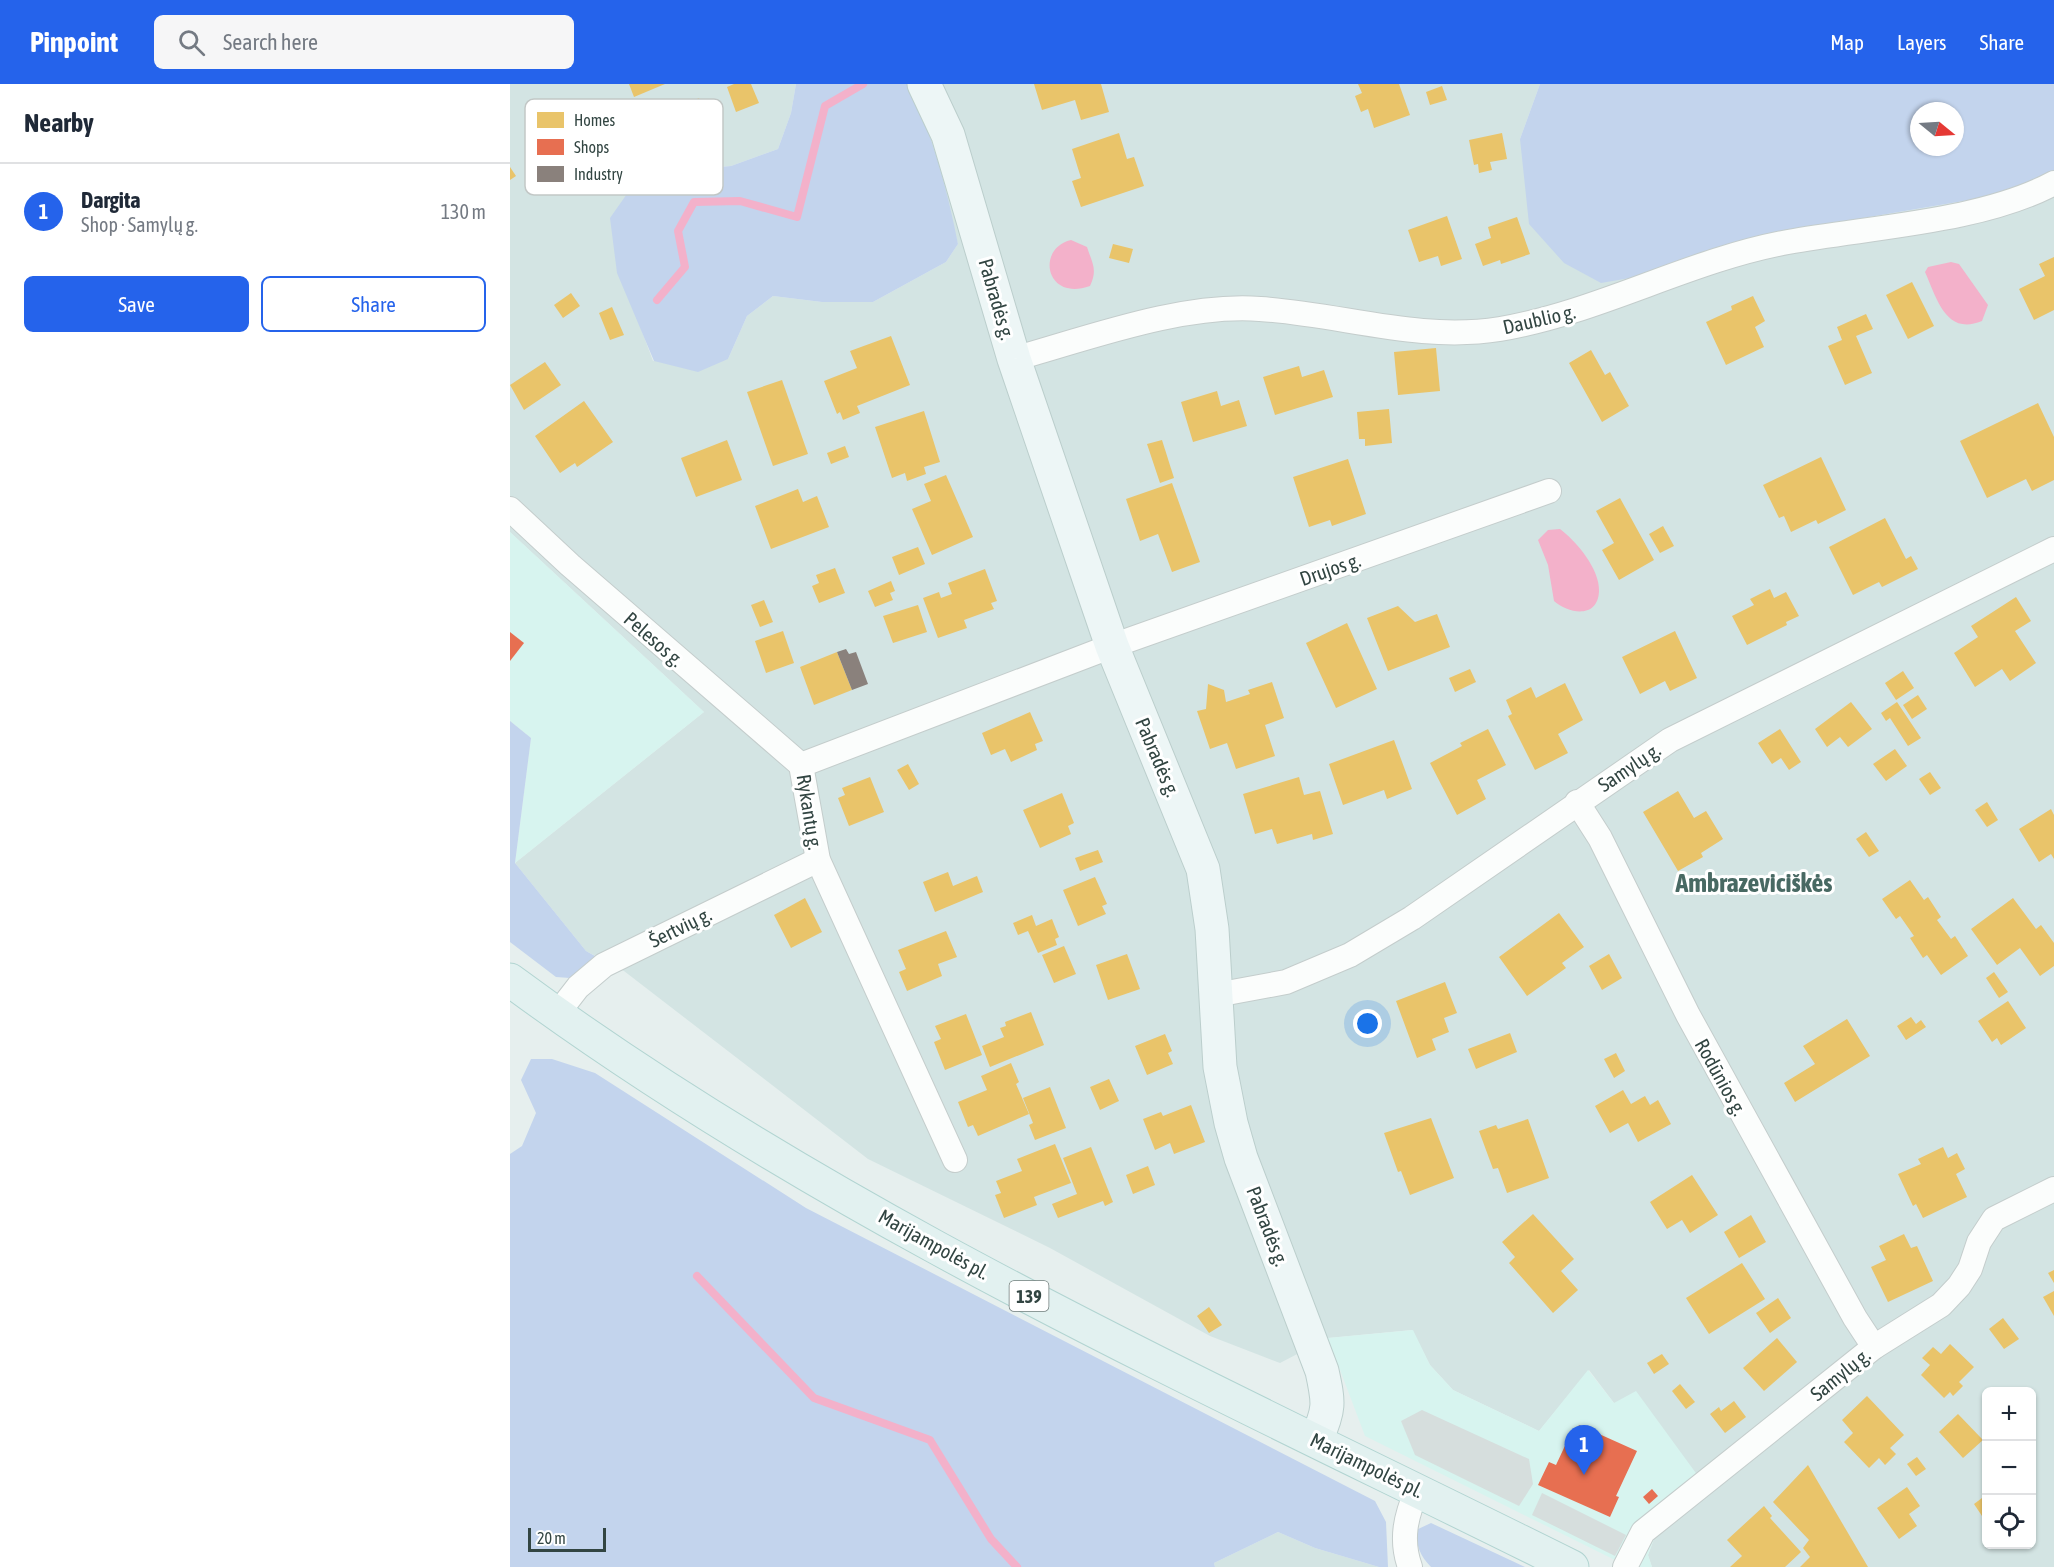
<!DOCTYPE html>
<meta charset="utf-8">
<style>
:root{--surface:#fff;--page:#f6f6f7;--text:#1f2937;--muted:#747a83;--line:#e0e1e3;--accent:#2563eb}
body{margin:0;font-family:"Asap Condensed",sans-serif;background:var(--page);color:var(--text)}
.controls{position:absolute;right:18px;bottom:18px;display:grid;overflow:hidden;border-radius:9px;box-shadow:0 2px 4px #0004}
.controls button{width:54px;height:54px;display:grid;place-items:center;padding:0;border:0;border-bottom:2px solid var(--line);background:var(--surface);color:var(--text);font:30px sans-serif}
.compass{position:absolute;left:1400px;top:18px;width:54px;height:54px;border-radius:50%;background:var(--surface);box-shadow:0 2px 4px #0004;rotate:108deg}
.scale{position:absolute;left:18px;bottom:15px;width:78px;box-sizing:border-box;padding-left:6px;border:3px solid #324542;border-top:0;font-size:16px;line-height:21px;white-space:nowrap;color:#324542;-webkit-text-stroke:4px #fff;paint-order:stroke}
.you{position:absolute;left:858px;top:940px;width:21px;height:21px;margin:-15px;border:4px solid #fff;border-radius:50%;background:#1a73e8;box-shadow:0 0 0 9px #1a73e833}
.badge{display:grid;place-items:center;width:39px;height:39px;border-radius:50%;background:var(--accent);color:#fff;font-size:20px;font-weight:700}
.pin{position:absolute;translate:-50% -50px;filter:drop-shadow(0 2px 3px #0008)}
.pin::after{content:'';position:absolute;top:32px;width:21px;height:18px;background:inherit;clip-path:polygon(0 0,100% 0,50% 100%)}
.list{margin:0;padding:0;list-style:none}
h2{display:flex;justify-content:space-between;align-items:center;height:78px;margin:0;padding:0 24px;font-size:26px}
h2 small{font-size:20px;font-weight:400;color:var(--muted)}
.list li{display:grid;grid-template-columns:39px 1fr auto;gap:18px;align-items:center;box-sizing:border-box;height:96px;padding:0 24px;border-top:2px solid var(--line)}
.list b{display:block;font-size:22px;white-space:nowrap}
.list p{margin:0;font-size:20px;white-space:nowrap;color:var(--muted)}
.list em{font-size:20px;font-style:normal;color:var(--muted)}
.actions{display:flex;gap:12px;padding:18px 24px}
.actions a{flex:1;padding:14px 0;border:2px solid var(--accent);border-radius:9px;text-align:center;font-size:21px;color:var(--accent)}
.actions .main{background:var(--accent);color:#fff}
.icon{flex:none;width:33px;height:33px;fill:none;stroke:currentColor;stroke-width:2;stroke-linecap:round;stroke-linejoin:round}
.map{position:relative;flex:none;width:1544px;height:1483px;overflow:hidden}
header{display:flex;align-items:center;gap:36px;box-sizing:border-box;height:84px;padding:0 30px;background:var(--accent);color:#fff}
header strong{font-size:28px}
nav{display:flex;gap:33px;margin-inline-start:auto;font-size:21px}
.search{width:420px;height:54px;background:var(--page);display:flex;align-items:center;gap:15px;box-sizing:border-box;padding:0 21px;border-radius:9px;color:var(--muted);font-size:22px}
main{display:flex}
aside{flex:1;background:var(--surface)}
.map>svg:first-child{display:block}
</style>
<header>
<strong>Pinpoint</strong>
<div class="search"><svg class="icon" aria-label="search" viewBox="0 0 24 24"><circle cx="10" cy="10" r="6"/><path d="M15 15l6 6"/></svg>Search here</div>
<nav><a>Map</a><a>Layers</a><a>Share</a></nav>
</header>
<main>
<aside>
<h2>Nearby<small></small></h2>
<ul class="list">
<li><span class="badge">1</span><div><b>Dargita</b><p>Shop · Samylų g.</p></div><em>130 m</em></li>
</ul>
<div class="actions"><a class="main">Save</a><a>Share</a></div>
</aside>
<div class="map">
<svg width="1544" height="1483" viewBox="0 0 1544 1483">
<rect width="100%" height="100%" fill="#e6efee"/>
<!-- residential -->
<g fill="#d3e4e3" fill-rule="evenodd">
<path d="M0,0h286l-5,29 -13,36 -47,17 -46,4 -45,156 13,35 75,-2 19,-43 26,-20 49,6h51l73,-40 12,-18 -37,-134 -13,-26h632l-20,55 133,135 116,-40 218,-37 67,-24v1394h-402l-4,-12 9,-24 -43,-128 -25,-33 -50,61 -86,-41 -23,-25 -18,-35 -84,8 -48,25 -70,-27 -160,-88 -182,-89 -244,-188 -38,-20 -71,-88 189,-151 -194,-180zM1476,1308h46v152h-46z"/>
<path d="M768,1448l37,16 64,19h-164l-1,-4z"/>
</g>
<!-- commercial -->
<g fill="#d7f4ef">
<path d="M0,448l194,180 -189,151 16,-125 -21,-17z"/>
<path d="M903,1246l17,35 23,25 86,41 49,-61 26,33 22,-12 73,100 -52,40 -9,24 4,12h-23l-264,-131 -37,-98z"/>
</g>
<!-- green -->
<g fill="#c3d4ed" fill-rule="evenodd">
<path d="M286,0h112c25,51 39,105 50,160l-12,18 -73,40h-51l-49,-6 -26,20 -19,43 -30,13 -44,-11 -37,-88 -7,-55 26,-37 49,-11 46,-4 47,-17 13,-36z"/>
<path d="M1030,0h514v89l-67,24 -218,37 -116,40 -52,9 -37,-20 -35,-39 -9,-85zM1409,27h36v36h-36z"/>
<path d="M0,637l21,17 -16,125 71,88 9,5 -25,22 -14,-1 -46,-35z"/>
<path d="M21,975h21l43,14 211,135 569,293 11,21 2,45h-9l-64,-19 -37,-16 -64,31 1,4h-705v-413l12,-8 14,-33 -15,-33z"/>
<path d="M921,1439l94,44h-94c-11,-11 -15,-22 -15,-37z"/>
</g>
<!-- parking -->
<g fill="#d6dedd">
<path d="M912,1326l107,49 4,25 -14,22 -104,-51 -14,-34z"/>
<path d="M1032,1409l84,42 -11,21 -83,-41z"/>
</g>
<!-- water -->
<g fill="#f3b1ca">
<path d="M561,156l16,7c5,16 11,22 3,39 -45,16 -54,-38 -19,-46z"/>
<path d="M1441,178l8,2 29,41 -6,16c-36,15 -45,-22 -57,-49l3,-5z"/>
<path d="M1050,445c16,12 40,40 39,62 -1,28 -30,23 -45,10l-6,-36 -10,-25 10,-10z"/>
</g>
<!-- homes -->
<g fill="#e9c46a">
<path d="M119,0h36l-31,13z"/>
<path d="M224,0h17l8,19 -23,9 -9,-25z"/>
<path d="M524,0h67l8,28 -28,8 -6,-20 -33,10z"/>
<path d="M848,0h41l11,31 -36,13 -6,-19 -7,3 -6,-16 7,-3z"/>
<path d="M932,2l5,14 -17,5 -4,-13z"/>
<path d="M189,14l8,19 -14,6 -8,-19z"/>
<path d="M609,49l8,26 7,-2 10,29 -63,21 -9,-26 9,-3 -9,-29z"/>
<path d="M992,49l5,26 -17,3 2,8 -13,3 -1,-9 -4,1 -5,-25z"/>
<path d="M0,83l6,9 -6,4z"/>
<path d="M937,132l15,43 -21,7 -3,-10 -19,6 -11,-32z"/>
<path d="M1007,133l13,37 -29,10 -1,-4 -17,6 -8,-22 16,-6 -3,-11z"/>
<path d="M603,160l20,5 -4,14 -20,-5z"/>
<path d="M1544,173v53l-20,10 -15,-31 26,-13 -6,-12z"/>
<path d="M1402,198l22,44 -26,13 -22,-44z"/>
<path d="M61,209l9,13 -17,12 -9,-13z"/>
<path d="M1243,212l12,25 -10,6 9,20 -38,18 -20,-43 26,-12 -1,-4z"/>
<path d="M102,223l12,28 -14,5 -11,-27z"/>
<path d="M1356,230l7,15 -17,7 16,37 -27,12 -17,-39 14,-6 -5,-13z"/>
<path d="M381,252l19,49 -53,21 3,7 -17,7 -3,-8 -3,2 -13,-33 33,-13 -7,-17z"/>
<path d="M926,264l4,43 -42,4 -4,-43z"/>
<path d="M1081,266l14,25 5,-3 19,34 -27,16 -33,-59z"/>
<path d="M35,278l16,23 -37,25 -14,-25z"/>
<path d="M789,282l3,11 22,-7 9,27 -58,18 -12,-38z"/>
<path d="M272,296l26,74 -35,12 -26,-74z"/>
<path d="M707,307l4,15 18,-6 8,26 -54,16 -12,-40z"/>
<path d="M74,317l29,41 -36,25 -2,-4 -15,10 -25,-37z"/>
<path d="M1528,319l16,34v43l-22,11 -6,-12 -39,19 -27,-57z"/>
<path d="M879,325l3,34 -27,3v-7h-6l-2,-27z"/>
<path d="M414,327l16,51 -16,5 2,7 -19,7 -2,-8 -13,5 -17,-51z"/>
<path d="M217,356l15,40 -46,17 -15,-39z"/>
<path d="M652,356l12,38 -14,5 -13,-39z"/>
<path d="M335,362l4,11 -18,7 -4,-11z"/>
<path d="M1311,373l25,53 -28,14 -2,-4 -25,12 -7,-16 -5,2 -16,-33z"/>
<path d="M838,375l18,55 -34,12 -2,-6 -21,7 -16,-50z"/>
<path d="M436,391l27,62 -41,18 -20,-46 19,-8 -7,-17z"/>
<path d="M662,399l28,79 -28,10 -14,-38 -18,7 -14,-42z"/>
<path d="M288,405l5,13 14,-6 12,31 -58,22 -16,-43z"/>
<path d="M1110,414l34,62 -35,20 -17,-30 12,-7 -18,-32z"/>
<path d="M1375,434l21,41 5,-3 7,13 -36,18 -3,-5 -26,13 -24,-48z"/>
<path d="M1153,442l11,20 -14,7 -11,-19z"/>
<path d="M408,463l7,17 -26,11 -7,-18z"/>
<path d="M325,484l10,25 -26,10 -7,-17 7,-3 -3,-8z"/>
<path d="M475,485l12,32 -6,2 3,6 -30,11 3,8 -29,10 -15,-40 16,-6 2,6 11,-4 -4,-11z"/>
<path d="M381,497l4,10 -5,2 3,7 -18,7 -7,-16z"/>
<path d="M1260,505l4,9 12,-6 13,24 -13,6 1,3 -40,20 -15,-29 22,-11 -4,-6z"/>
<path d="M1506,513l15,24 -16,10 21,32 -26,18 -8,-12 -27,18 -21,-34 24,-16 -7,-11z"/>
<path d="M254,516l9,22 -13,5 -9,-22z"/>
<path d="M408,521l9,27 -34,11 -10,-27z"/>
<path d="M888,522l17,16 22,-8 13,33 -62,24 -21,-53z"/>
<path d="M837,539l30,66 -41,19 -30,-65z"/>
<path d="M273,547l11,32 -28,10 -11,-32z"/>
<path d="M1165,547l22,47 -27,13 -5,-10 -25,13 -18,-37z"/>
<path d="M327,568l15,38 -38,15 -14,-38z"/>
<path d="M960,585l6,13 -21,10 -6,-14z"/>
<path d="M1393,587l11,17 -18,12 -11,-17z"/>
<path d="M762,598l12,36 -19,7 10,31 -39,13 -9,-26 -17,6 -13,-38 9,-2 2,-25 16,6 2,12 24,-8 -2,-4z"/>
<path d="M1055,599l18,37 -25,14 10,19 -33,17 -27,-54 4,-2 -6,-14 25,-13 5,11z"/>
<path d="M1408,611l9,14 -15,10 -9,-14z"/>
<path d="M1341,618l21,27 -24,18 -8,-10 -13,10 -12,-18z"/>
<path d="M1387,618l24,36 -13,8 -18,-28 -4,3 -5,-8z"/>
<path d="M520,628l13,29 -8,3 2,6 -26,12 -6,-13 -14,6 -9,-22z"/>
<path d="M978,645l18,36 -29,15 9,19 -29,16 -27,-52 32,-17 -2,-3z"/>
<path d="M1270,645l21,33 -12,8 -8,-12 -9,6 -14,-21z"/>
<path d="M884,656l18,49 -25,10 -3,-9 -41,15 -14,-41z"/>
<path d="M1385,665l12,17 -21,15 -13,-17z"/>
<path d="M398,680l11,20 -10,6 -12,-20z"/>
<path d="M1420,688l11,16 -11,7 -11,-16z"/>
<path d="M360,693l14,35 -35,14 -11,-28 7,-3 -3,-7z"/>
<path d="M789,693l5,18 16,-4 13,43 -20,6 -1,-6 -35,10 -5,-15 -17,5 -12,-40z"/>
<path d="M1168,707l16,27 12,-7 17,28 -22,14 2,4 -25,14 -35,-59z"/>
<path d="M552,709l12,30 -6,3 3,8 -31,14 -17,-38z"/>
<path d="M1477,718l11,18 -11,7 -12,-17z"/>
<path d="M1541,725l3,6v44l-3,-5 -12,8 -20,-33z"/>
<path d="M1356,748l13,19 -10,6 -13,-18z"/>
<path d="M588,766l5,12 -23,9 -5,-13z"/>
<path d="M438,788l5,14 24,-10 6,16 -48,20 -12,-30z"/>
<path d="M585,793l12,27 -5,2 4,8 -28,12 -15,-36z"/>
<path d="M1400,796l14,20 4,-3 13,20 -4,3 14,19 4,-3 13,20 -27,19 -14,-20 -4,3 -13,-20 4,-2 -14,-20 -4,3 -14,-20z"/>
<path d="M295,814l17,34 -31,16 -17,-33z"/>
<path d="M1503,814l23,31 5,-4 13,18v23l-14,10 -20,-28 -23,17 -26,-36z"/>
<path d="M1049,829l25,34 -22,16 4,5 -39,28 -28,-39z"/>
<path d="M522,831l4,11 16,-7 7,18 -4,2 2,6 -19,8 -10,-22 -10,4 -5,-12z"/>
<path d="M436,847l11,26 -19,7 4,12 -35,15 -8,-19 7,-3 -8,-19z"/>
<path d="M554,862l12,28 -22,9 -12,-28z"/>
<path d="M617,870l13,35 -32,11 -12,-35z"/>
<path d="M1099,870l13,24 -20,12 -13,-24z"/>
<path d="M1484,888l14,20 -9,6 -13,-20z"/>
<path d="M935,898l12,31 -13,5 5,14 -17,7 4,11 -19,8 -21,-57z"/>
<path d="M1498,917l18,27 -25,17 -4,-7 -5,4 -14,-21z"/>
<path d="M521,928l13,33 -54,22 -8,-21 22,-9 -4,-9 6,-2 -1,-4z"/>
<path d="M456,930l16,41 -37,15 -11,-28 7,-3 -6,-13z"/>
<path d="M1401,933l5,7 5,-4 5,7 -20,13 -9,-14z"/>
<path d="M1337,935l23,37 -75,46 -11,-19 31,-19 -12,-18z"/>
<path d="M1000,949l7,19 -41,17 -8,-20z"/>
<path d="M655,950l7,17 -4,2 5,11 -26,11 -12,-29z"/>
<path d="M1106,969l9,18 -11,7 -10,-19z"/>
<path d="M501,979l8,19 -3,2 13,30 -51,22 -5,-11 -5,2 -10,-25 29,-12 -6,-14z"/>
<path d="M599,995l10,22 -19,9 -10,-23z"/>
<path d="M540,1003l16,41 -31,12 -6,-15 4,-2 -10,-25z"/>
<path d="M1113,1006l8,14 14,-8 5,9 8,-5 13,24 -33,18 -10,-19 -18,10 -15,-27z"/>
<path d="M681,1021l14,37 -31,12 -4,-11 -15,7 -12,-31 18,-7 2,4z"/>
<path d="M921,1034l23,60 -44,17 -9,-24 -3,1 -14,-39z"/>
<path d="M1018,1035l21,59 -42,15 -9,-25 -5,1 -14,-38 17,-6 2,4z"/>
<path d="M545,1060l16,39 -37,14 3,8 -33,13 -9,-23 6,-2 -5,-12 26,-10 -5,-12z"/>
<path d="M581,1063l22,55 -8,4 -2,-5 -45,17 -6,-14 25,-10 -14,-36z"/>
<path d="M1433,1063l5,11 9,-5 8,16 -9,5 11,23 -44,21 -7,-14 -3,2 -15,-32 23,-10 -3,-5z"/>
<path d="M638,1082l7,19 -22,9 -7,-19z"/>
<path d="M1182,1091l26,40 -28,18 -8,-13 -15,9 -17,-27z"/>
<path d="M1023,1130l41,45 -13,12 17,19 -25,23 -44,-50 6,-6 -13,-15z"/>
<path d="M1241,1131l15,27 -27,16 -15,-26z"/>
<path d="M1394,1150l7,14 6,-2 16,35 -45,21 -17,-35 15,-7 -7,-14z"/>
<path d="M1232,1179l23,36 -56,35 -23,-36z"/>
<path d="M1544,1186v13l-6,-10z"/>
<path d="M1544,1207v25l-11,-19z"/>
<path d="M1268,1214l13,20 -21,15 -14,-20z"/>
<path d="M699,1223l13,18 -13,8 -12,-17z"/>
<path d="M1493,1234l16,21 -15,10 -15,-20z"/>
<path d="M1267,1254l20,24 -33,29 -21,-23z"/>
<path d="M1440,1260l24,23 -15,15 4,4 -10,10 -3,-4 -6,6 -23,-23 9,-10 -8,-7 11,-11 8,7z"/>
<path d="M1152,1270l7,10 -15,10 -7,-11z"/>
<path d="M1170,1300l15,18 -9,7 -14,-18z"/>
<path d="M1357,1312l37,39 -14,13 6,6 -11,11 -6,-7 -10,10 -25,-26 9,-9 -11,-13z"/>
<path d="M1224,1317l12,16 -21,16 -15,-19 9,-7 2,4z"/>
<path d="M1448,1330l25,26 -20,18 -24,-26z"/>
<path d="M1407,1373l9,12 -10,7 -9,-12z"/>
<path d="M1298,1381l60,102h-68l10,-10 -7,-9 6,-8 -36,-38z"/>
<path d="M1397,1403l13,19 -11,8 8,12 -18,13 -22,-31z"/>
<path d="M1476,1411v27l-12,-18z"/>
<path d="M1254,1422l8,10 -2,2 31,34 -16,15h-55l12,-11 -15,-16z"/>
</g>
<!-- shops -->
<g fill="#e76f51">
<path d="M0,548l14,11 -14,18z"/>
<path d="M1069,1341l58,26 -21,45 3,1 -9,20 -72,-32 11,-23 7,3 14,-30 4,2z"/>
<path d="M1142,1405l6,7 -9,8 -6,-7z"/>
</g>
<!-- industry -->
<path fill="#8a817c" d="M336,565l3,5 7,-2 12,32 -16,6 -15,-38z"/>
<g fill="none" stroke-linecap="round" stroke-linejoin="round">
<!-- stream -->
<g stroke="#f3b1ca" stroke-width="8">
<path d="M147,216l28,-33 -7,-36 16,-29 46,-1 57,16 28,-111 38,-22"/>
<path d="M187,1192l117,122 116,42 61,99 26,28"/>
</g>
<defs>
<g id="street">
<path d="M504,275c75,-21 169,-56 246,-50 81,5 158,33 240,20 100,-17 189,-69 288,-87 81,-15 194,-20 266,-59"/>
<path d="M0,425l60,56 231,200"/>
<path d="M1067,718l23,36 88,177 167,303 19,29"/>
<path d="M706,911l70,-13 64,-27 62,-37 258,-178 384,-191"/>
<path d="M47,930l21,-27 26,-22 214,-105"/>
<path d="M445,1076l-137,-300 -17,-95 311,-119 437,-155"/>
<path d="M900,1483c-10,-28 -4,-51 7,-77"/>
<path d="M1115,1483l18,-35 231,-185 67,-42 18,-19 11,-17 9,-27 15,-23 60,-30"/>
</g>
<path id="secondary" d="M414,0l24,51 66,224 98,287 91,223 9,60 8,138 11,56 10,35 81,213c7,32 8,38 -6,69"/>
<path id="primary" d="M0,896c326,241 701,407 1062,587"/>
</defs>
<!-- street casing -->
<use href="#street" stroke="#c4cdcc" stroke-width="26"/>
<!-- secondary casing -->
<use href="#secondary" stroke="#bbcecc" stroke-width="35"/>
<!-- primary casing -->
<use href="#primary" stroke="#b1d4d1" stroke-width="35"/>
<!-- street -->
<use href="#street" stroke="#fbfdfc" stroke-width="24"/>
<!-- secondary -->
<use href="#secondary" stroke="#edf6f6" stroke-width="33"/>
<!-- primary -->
<use href="#primary" stroke="#e2f1f0" stroke-width="33"/>
</g>
<g text-anchor="middle" dominant-baseline="central" stroke-width="6" stroke-linejoin="round" paint-order="stroke">
<!-- shield labels -->
<rect fill="#fff" stroke="#707d7b" stroke-width="1.5" x="499.5" y="1197" width="39" height="30" rx="4.5"/>
<g font-size="18" font-weight="bold" fill="#324542">
<text x="519" y="1212">139</text>
</g>
<!-- street labels -->
<g font-size="20" fill="#324542" stroke="#fff">
<text transform="translate(487 215) rotate(74)">Pabradės g.</text>
<text transform="translate(1029 235) rotate(-13)">Daublio g.</text>
<text transform="translate(820 485) rotate(-19)">Drujos g.</text>
<text transform="translate(144 555) rotate(41)">Pelesos g.</text>
<text transform="translate(648 673) rotate(67)">Pabradės g.</text>
<text transform="translate(1119 683) rotate(-34)">Samylų g.</text>
<text transform="translate(300 728) rotate(81)">Rykantų g.</text>
<text transform="translate(170 843) rotate(-26)">Šertvių g.</text>
<text transform="translate(1211 993) rotate(61)">Rodūnios g.</text>
<text transform="translate(758 1142) rotate(69)">Pabradės g.</text>
<text transform="translate(424 1160) rotate(29)">Marijampolės pl.</text>
<text transform="translate(1330 1290) rotate(-39)">Samylų g.</text>
<text transform="translate(857 1381) rotate(26)">Marijampolės pl.</text>
</g>
<!-- district labels -->
<g font-size="26" font-weight="bold" fill="#486963" stroke="#fff">
<text x="1244" y="799">Ambrazeviciškės</text>
</g>
</g>
<!-- legend -->
<rect x="15" y="15" width="198" height="96" rx="9" fill="#fff" stroke="#c2c7c6" stroke-width="1.5"/>
<rect x="27" y="28" width="27" height="16" fill="#e9c46a"/>
<rect x="27" y="55" width="27" height="16" fill="#e76f51"/>
<rect x="27" y="82" width="27" height="16" fill="#8a817c"/>
<g font-size="16" fill="#324542">
<text x="64" y="42">Homes</text>
<text x="64" y="69">Shops</text>
<text x="64" y="96">Industry</text>
</g>
</svg>
<div class="controls">
<button>+</button>
<button>−</button>
<button><svg class="icon" aria-label="locate" viewBox="0 0 24 24"><circle cx="12" cy="12" r="6"/><path d="M12 2v4M12 18v4M2 12h4M18 12h4"/></svg></button>
</div>
<svg class="compass" viewBox="-18 -18 36 36"><path d="M0-13l5 13h-10z" fill="#e53935"/><path d="M0 13l5-13h-10z" fill="#747a83"/></svg>
<div class="scale">20 m</div>
<div class="you"></div>
<div class="pin badge" style="left:1074px;top:1391px">1</div>
</div>
</main>
